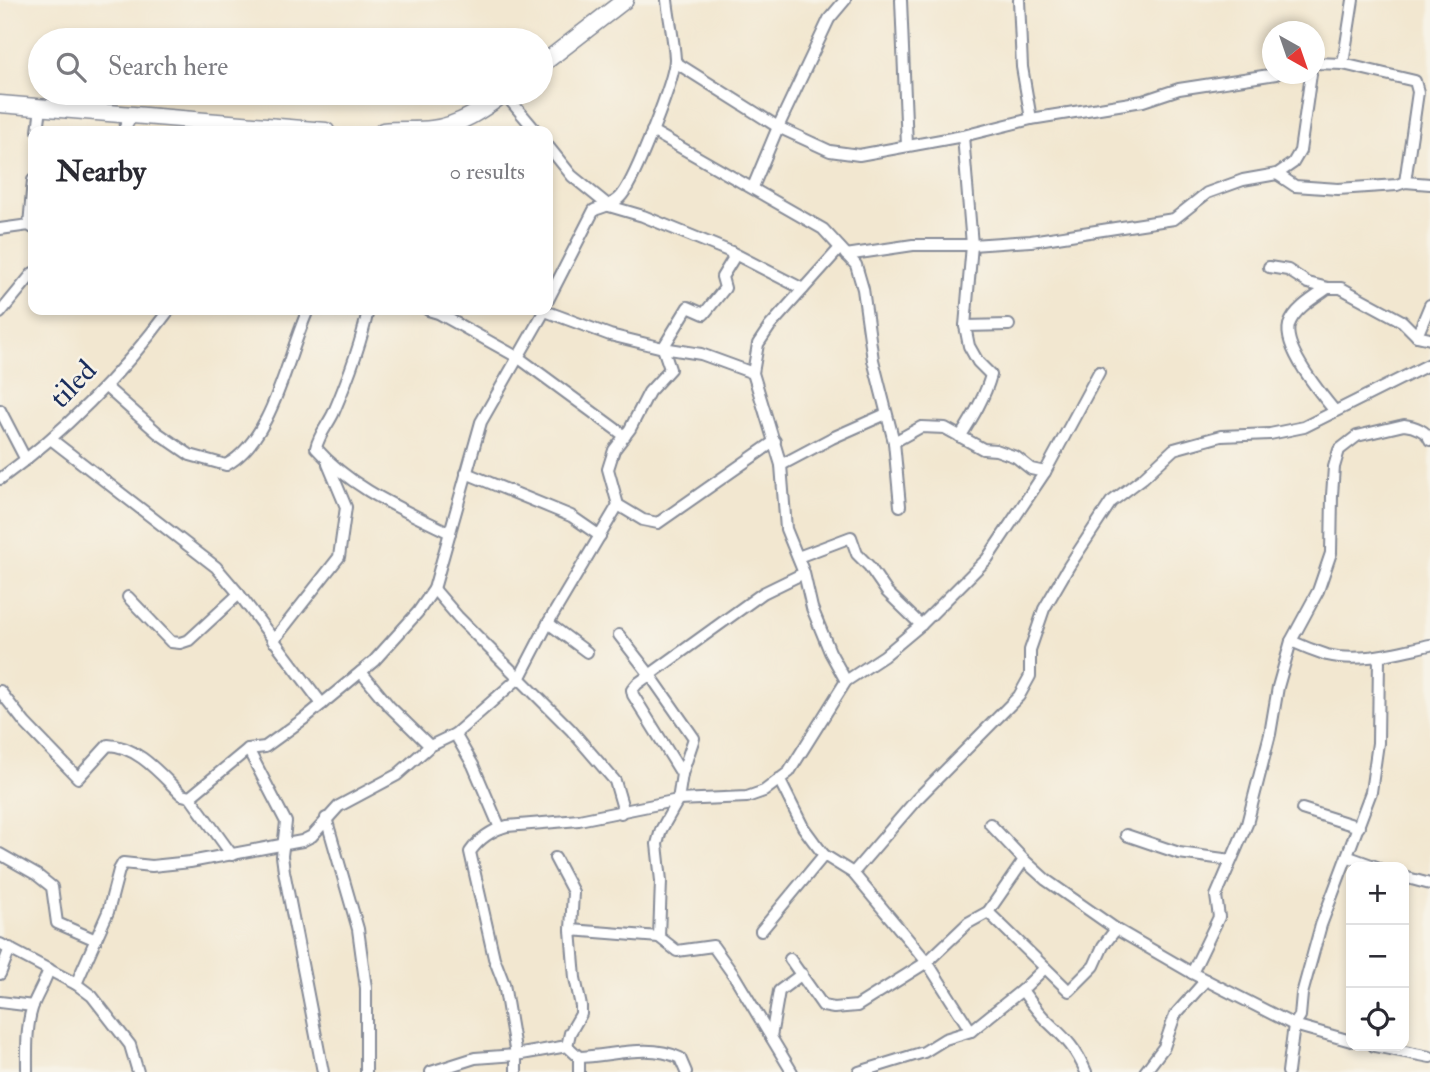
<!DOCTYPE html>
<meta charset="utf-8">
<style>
:root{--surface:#fff;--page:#f7f7f7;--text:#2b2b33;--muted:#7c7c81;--line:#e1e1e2}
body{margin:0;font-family:"IM FELL Double Pica",serif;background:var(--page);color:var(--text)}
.controls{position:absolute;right:21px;bottom:21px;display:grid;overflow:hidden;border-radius:14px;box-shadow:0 4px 10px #0003}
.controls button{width:63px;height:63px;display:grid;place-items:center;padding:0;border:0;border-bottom:2px solid var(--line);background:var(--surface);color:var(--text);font:35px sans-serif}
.compass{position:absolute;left:1262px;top:21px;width:63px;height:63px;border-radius:50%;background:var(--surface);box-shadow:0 4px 10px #0003;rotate:140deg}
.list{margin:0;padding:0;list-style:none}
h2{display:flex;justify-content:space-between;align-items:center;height:91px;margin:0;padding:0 28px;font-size:30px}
h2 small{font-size:23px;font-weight:400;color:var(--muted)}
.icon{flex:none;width:38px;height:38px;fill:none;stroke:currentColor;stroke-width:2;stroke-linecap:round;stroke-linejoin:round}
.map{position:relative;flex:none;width:1430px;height:1072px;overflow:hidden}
.search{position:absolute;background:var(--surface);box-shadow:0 4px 10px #0003;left:28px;top:28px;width:525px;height:77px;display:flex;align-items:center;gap:18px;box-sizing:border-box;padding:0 24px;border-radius:38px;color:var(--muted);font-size:26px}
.panel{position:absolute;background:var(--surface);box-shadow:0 4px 10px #0003;left:28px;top:126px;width:525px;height:189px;border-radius:14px}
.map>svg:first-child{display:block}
</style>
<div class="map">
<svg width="1430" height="1072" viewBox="0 0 1430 1072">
<rect width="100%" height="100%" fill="#f7f3e8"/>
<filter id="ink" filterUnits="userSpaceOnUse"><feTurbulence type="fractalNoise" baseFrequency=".0143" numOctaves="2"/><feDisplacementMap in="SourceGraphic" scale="14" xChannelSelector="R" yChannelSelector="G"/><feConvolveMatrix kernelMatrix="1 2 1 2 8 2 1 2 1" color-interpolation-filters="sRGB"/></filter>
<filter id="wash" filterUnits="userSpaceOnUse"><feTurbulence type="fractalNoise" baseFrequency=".00686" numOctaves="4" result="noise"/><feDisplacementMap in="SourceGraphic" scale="28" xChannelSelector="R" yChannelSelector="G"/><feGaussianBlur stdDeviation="1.57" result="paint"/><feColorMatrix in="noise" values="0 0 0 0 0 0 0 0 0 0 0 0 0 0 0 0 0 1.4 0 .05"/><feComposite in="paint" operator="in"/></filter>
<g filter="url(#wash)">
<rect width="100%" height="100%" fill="#f2e7d0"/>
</g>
<g filter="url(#ink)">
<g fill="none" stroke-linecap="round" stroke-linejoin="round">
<defs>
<g id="street">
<path d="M901,0l6,146"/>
<path d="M1019,0l3,67 9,52"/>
<path d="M675,62l103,65 52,24 29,4 104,-19 68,-17 112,-18 36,-12 97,-15"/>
<path d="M1314,63l29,1 72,17 3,11 -13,90"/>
<path d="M1343,64l10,-64"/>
<path d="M504,93l32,38"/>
<path d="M38,131l3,-24"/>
<path d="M123,131l9,-16"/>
<path d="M652,131l171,98 33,36 7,24 10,71 21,82 6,64"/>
<path d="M548,146l24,30 37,30 34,10 88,36 72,37"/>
<path d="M1277,174l18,12 43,3 59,-4 8,-3 25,2"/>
<path d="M753,187l25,-60 51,-108 16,-19"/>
<path d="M29,225l4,-45"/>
<path d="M0,229l29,-4 4,3"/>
<path d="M840,248l-70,78 -12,18 -5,29 28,92 5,64 18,44 8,35 18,44 16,29"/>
<path d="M731,252l2,7 -11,18 3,11 -21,26 -16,-7 -25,41 7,21 -21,23 -19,37 -16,21 -6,19 10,36 25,15 15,3 117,-82"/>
<path d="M846,255l67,-10h59l59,-4 143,-22 33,-26 36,-13 34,-6 16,-11 7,-12 11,-77"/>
<path d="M1269,267l19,3 20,13 20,5h13l61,33 15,15 13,3"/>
<path d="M1328,288c-13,9 -34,21 -39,37 -6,23 31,68 45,85"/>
<path d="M548,300l46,-90c10,-3 21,-6 28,-15 13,-16 53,-116 53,-136 -1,-19 -6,-40 -8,-59"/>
<path d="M368,310c-7,35 -21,71 -35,104 -6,12 -14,21 -17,34 36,41 86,61 134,85"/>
<path d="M428,310l10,3 81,45 106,78"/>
<path d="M545,311l65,24 53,13 38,6 52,19"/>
<path d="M0,313l33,-40"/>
<path d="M965,326l44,-1"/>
<path d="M1417,336l13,-31"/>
<path d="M106,387l52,46 32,22 36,10c47,-25 61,-109 82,-155"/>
<path d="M0,410l26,50"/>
<path d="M960,437c13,-20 25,-40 31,-62l-13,-13 -9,-16 -4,-20 7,-81 -9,-109"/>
<path d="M52,440l164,127 23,27 83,110"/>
<path d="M894,442l27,-15 24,1 38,21 13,1 20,7 15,12 14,3"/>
<path d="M781,465l51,-27 54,-24"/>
<path d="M466,473l105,43 29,20"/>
<path d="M0,479c66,-48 120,-103 169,-169"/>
<path d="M798,557l53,-20 6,17 12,12 18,26 34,33"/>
<path d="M434,589l24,28 113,113 44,51 7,24 -1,8"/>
<path d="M128,597l43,45 9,1 9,-3 50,-46"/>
<path d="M548,623l39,29"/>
<path d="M619,635l31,40 44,63 -12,36 -4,26 -17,30 -4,14 4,37 -2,56"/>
<path d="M273,641l66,-84 7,-50 -18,-43"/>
<path d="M1291,641c11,5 24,10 36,14 34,8 70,-3 103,-10"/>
<path d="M361,672l28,34 41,40"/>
<path d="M0,691l25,32 53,55 30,-33c30,1 53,30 74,50l8,2 42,58"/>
<path d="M455,734l18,31 27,63"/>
<path d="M248,749l38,73 -4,34 2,15 39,201"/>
<path d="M682,774l-49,-79 -1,-5 5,-6 126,-91 41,-20"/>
<path d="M779,779l24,48 11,15 10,13 29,18 74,89 44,69"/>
<path d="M190,797l58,-48 17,-2 40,-29 69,-57 44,-49 16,-23 47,-167 64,-112"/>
<path d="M1302,809l57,18"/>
<path d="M326,818l32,111 8,59v84"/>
<path d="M990,824l34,36 22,20 70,49 76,44 102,52 57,16"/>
<path d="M1126,835l53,18 52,7"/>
<path d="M0,854l37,21 15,12 5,36 39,17"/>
<path d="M1349,857l28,10"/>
<path d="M555,858l18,34 -2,38 4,48 6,28v8l-11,19 -3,13"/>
<path d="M853,873l63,-73 103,-104 11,-20v-26l14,-41 25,-43 42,-64 32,-24 31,-29 47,-13 49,-2 34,-7 126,-63"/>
<path d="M1404,877l26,7"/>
<path d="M988,912l81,79 25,-25 9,-20 13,-17"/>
<path d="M571,930l88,7 18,14 36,-5 22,31 57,95"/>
<path d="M761,931l63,-76"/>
<path d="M0,944l76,40 16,12 38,49 8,27"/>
<path d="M790,959l33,47 11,2 23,-2 70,-44 41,-39 20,-11 36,-52"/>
<path d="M1192,973l27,-56 -3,-21 31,-72 23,-90 8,-47 13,-46 27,-50 13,-38 1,-58 2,-28 5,-17 18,-14 47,-11c10,1 23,6 26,15"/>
<path d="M0,974l10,-26"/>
<path d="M76,984l32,-72 11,-42 4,-7 29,3 38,-4 112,-21 10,-5 27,-30 58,-31 33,-29 25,-12 65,-57 28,-54 70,-118"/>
<path d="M1022,990c8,11 16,23 26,32 18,17 28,26 38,50"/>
<path d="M0,1002l33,4"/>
<path d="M771,1037l8,-46 23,-17"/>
<path d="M567,1046l12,11c33,-1 70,-14 101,1l6,14"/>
<path d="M1374,1046l56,11"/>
<path d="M27,1072c0,-22 -1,-46 6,-67 5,-12 12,-23 16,-36"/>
<path d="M431,1072l44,-14 41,-3 51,-9"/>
<path d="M516,1072v-17l-12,-71 -10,-26 -24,-106c9,-13 22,-22 37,-26l72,-6 99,-20 69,-3 17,-6 25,-19 57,-91 38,-25 37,-31 66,-66 58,-87 54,-100"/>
<path d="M579,1072v-15"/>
<path d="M859,1072l65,-20 21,-13 26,-8 51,-41 23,-22"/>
<path d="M1145,1072l19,-25 11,-32 31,-35"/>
<path d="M1288,1072l6,-47 6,-9 2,-22 19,-69 50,-133 7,-49 1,-87"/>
</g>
<g id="secondary">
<path d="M541,65l84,-65"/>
<path d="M0,104l326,27"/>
<path d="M383,131c16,-2 33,0 49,-2 27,-3 52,-20 73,-36"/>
</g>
</defs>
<!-- street casing -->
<use href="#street" stroke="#868b97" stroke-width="14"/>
<!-- secondary casing -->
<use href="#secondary" stroke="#868b97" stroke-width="19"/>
<!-- street -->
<use href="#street" stroke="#fff" stroke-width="10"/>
<!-- secondary -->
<use href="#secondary" stroke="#fff" stroke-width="16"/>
</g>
</g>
<g text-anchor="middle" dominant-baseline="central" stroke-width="5" stroke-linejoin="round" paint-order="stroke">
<!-- street labels -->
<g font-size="30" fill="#1b2f5e" stroke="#f7f3e8">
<text transform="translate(73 384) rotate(-46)">tiled</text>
</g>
</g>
</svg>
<div class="controls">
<button>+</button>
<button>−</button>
<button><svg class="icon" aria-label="locate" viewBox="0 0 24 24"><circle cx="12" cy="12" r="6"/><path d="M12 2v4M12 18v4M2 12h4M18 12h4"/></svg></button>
</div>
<svg class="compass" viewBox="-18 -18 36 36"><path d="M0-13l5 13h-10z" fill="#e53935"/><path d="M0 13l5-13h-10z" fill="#7c7c81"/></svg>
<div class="search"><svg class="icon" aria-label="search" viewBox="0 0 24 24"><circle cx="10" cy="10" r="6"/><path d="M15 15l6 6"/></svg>Search here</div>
<section class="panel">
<h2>Nearby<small>0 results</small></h2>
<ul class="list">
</ul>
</section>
</div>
